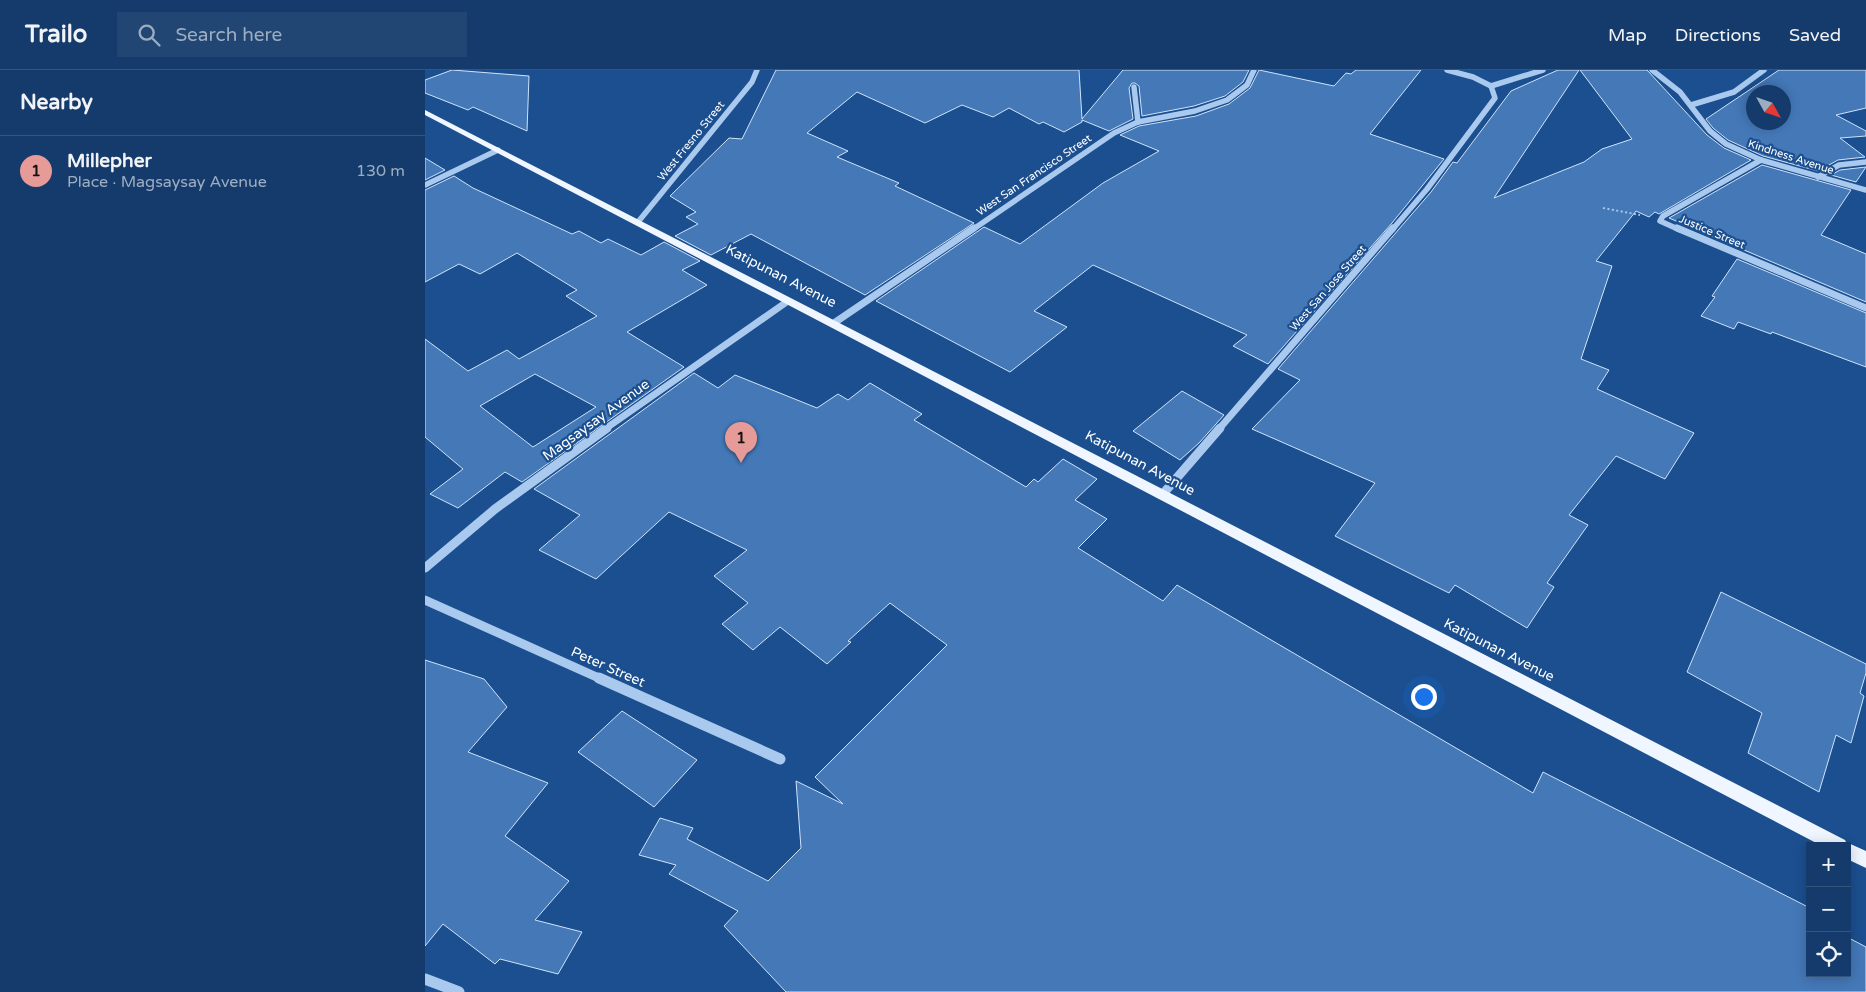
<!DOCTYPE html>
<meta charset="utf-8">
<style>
:root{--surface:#143b6b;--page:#214673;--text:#f1f3f6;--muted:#9dadc1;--line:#33557e;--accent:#e69b98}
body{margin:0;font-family:"Varela Round",sans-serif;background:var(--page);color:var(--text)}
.controls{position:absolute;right:15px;bottom:15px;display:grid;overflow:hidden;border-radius:0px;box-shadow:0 2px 12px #0003}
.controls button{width:45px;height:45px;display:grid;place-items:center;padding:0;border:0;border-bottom:1px solid var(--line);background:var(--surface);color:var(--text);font:25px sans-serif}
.compass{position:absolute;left:1321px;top:15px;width:45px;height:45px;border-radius:50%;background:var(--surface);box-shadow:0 2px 12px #0003;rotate:130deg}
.you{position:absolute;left:998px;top:626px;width:18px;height:18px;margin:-12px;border:4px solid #fff;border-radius:50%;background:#1a73e8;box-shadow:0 0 0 8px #1a73e833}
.badge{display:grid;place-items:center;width:32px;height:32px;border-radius:50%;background:var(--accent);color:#111;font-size:16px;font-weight:700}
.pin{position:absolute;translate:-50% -41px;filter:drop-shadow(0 1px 2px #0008)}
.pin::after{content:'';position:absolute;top:26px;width:18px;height:15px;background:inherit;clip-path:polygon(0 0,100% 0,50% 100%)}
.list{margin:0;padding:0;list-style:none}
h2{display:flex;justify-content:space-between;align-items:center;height:65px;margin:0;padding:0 20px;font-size:21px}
h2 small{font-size:16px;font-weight:400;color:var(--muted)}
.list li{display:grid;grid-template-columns:32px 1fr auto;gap:15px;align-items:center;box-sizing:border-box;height:70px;padding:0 20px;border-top:1px solid var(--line)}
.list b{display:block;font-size:19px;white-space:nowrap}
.list p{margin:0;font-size:16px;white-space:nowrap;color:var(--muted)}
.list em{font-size:16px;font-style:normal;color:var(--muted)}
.icon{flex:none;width:28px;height:28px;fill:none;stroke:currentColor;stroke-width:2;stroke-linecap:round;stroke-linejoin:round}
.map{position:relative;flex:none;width:1441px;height:922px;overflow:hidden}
header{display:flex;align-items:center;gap:30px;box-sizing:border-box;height:70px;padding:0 25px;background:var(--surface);border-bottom:1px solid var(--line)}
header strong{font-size:24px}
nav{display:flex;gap:28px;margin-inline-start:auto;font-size:18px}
.search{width:350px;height:45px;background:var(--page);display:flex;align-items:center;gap:12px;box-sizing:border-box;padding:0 18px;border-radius:0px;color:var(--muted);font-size:19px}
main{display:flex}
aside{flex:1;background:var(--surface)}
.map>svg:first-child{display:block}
</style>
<header>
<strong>Trailo</strong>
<div class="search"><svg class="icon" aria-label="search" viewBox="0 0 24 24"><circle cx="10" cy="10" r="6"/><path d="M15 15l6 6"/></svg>Search here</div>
<nav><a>Map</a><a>Directions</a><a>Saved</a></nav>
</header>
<main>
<aside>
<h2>Nearby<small></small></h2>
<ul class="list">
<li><span class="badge">1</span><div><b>Millepher</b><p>Place · Magsaysay Avenue</p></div><em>130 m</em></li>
</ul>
</aside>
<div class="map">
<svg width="1441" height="922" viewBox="0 0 1441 922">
<rect width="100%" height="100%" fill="#1b4f8f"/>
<!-- building -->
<g fill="#4478b7" stroke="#cfe3fa" fill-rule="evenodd">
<path d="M27,0l77,6 -2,55 -54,-24 -5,3 -43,-17v-13z"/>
<path d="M351,0h303l3,49 41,-49h126l-6,12 -18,14 -31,10 -52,10 -3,-30 -4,-3h-3l-3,5 4,31 -24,12 -27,-11v2l-18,10 -21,-10 -4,2 -30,-16 -16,9 -31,-12 -37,18 -68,-31 -50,41 41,18 -11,6 62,26 -4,3 79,37 -109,72 -114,-61 -40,21 -36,-19 23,-12 -12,-7 10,-5 -26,-16 59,-58 13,1z"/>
<path d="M834,0l75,16 12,-13 5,1 5,-4h65l-51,64 74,25 -52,64 -124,141 -35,-18 14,-11 -154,-70 -59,46 33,16 -57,45 -134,-71 108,-74 36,17 83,-61 56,-32 -39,-16 19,-9 57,-10 33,-12 21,-16z"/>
<path d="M1133,0h21l-85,128 90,-36 18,-13 30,-10 -52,-69h67l60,65 17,13 27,12 -92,54 -4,-2 -6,5 -13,-6 -40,50 16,5 -31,93 28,11 -12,19 97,44 -29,46 -49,-23 -47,59 19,10 -41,58 7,4 -27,41 -72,-43 -6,8 -114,-57 40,-53 -123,-54 48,-49 -22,-11 153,-177 22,-30 4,1 54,-72z"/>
<path d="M1354,0h87v38l-30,7 30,16v5l-26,2 25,19 -27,3 -20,11 -55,-15 -35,-16 -15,-12 -7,-9zM1328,22h30v30h-30z"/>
<path d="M0,88l20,12 -20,10z"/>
<path d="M1337,95l89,25 -30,45 45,19v48l-197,-84z"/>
<path d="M1441,97l-10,15 -25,-7 9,-5z"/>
<path d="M29,106l19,12 99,46 7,-3 22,12 7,-4 33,16 23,-13 36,19 -18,9 25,15 -80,47 57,35 -162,115 -17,-10 -47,36 -28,-14 33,-25 -38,-32v-98l43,32 39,-21 12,9 78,-43 -31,-20 11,-6 -60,-37 -37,21 -21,-10 -34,18v-92zM110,304l61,33 -63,40 -53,-41z"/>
<path d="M1312,189l129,54v54l-94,-35 -1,2 -33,-12 -4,7 -33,-13 14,-19 -3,-1z"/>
<path d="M269,303l24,15 17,-13 82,33 21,-14 10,6 22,-17 52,31 -8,6 112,67 8,-8 4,3 25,-23 34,20 -22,21 32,19 -29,29 85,53 14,-16 356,208 10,-21 267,136v65h37v-36l19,10v45h-1080l-62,-66 14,-15 -69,-37 7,-9 -37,-10 21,-37 33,10 -6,11 81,42 33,-33 -5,-67 47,23 -28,-27 132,-132 -57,-42 -42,38 3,1 -24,22 -47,-37 -27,23 -31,-26 26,-21 -34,-27 33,-26 -78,-38 -73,67 -57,-29 41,-35 -46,-26z"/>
<path d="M757,321l42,24 -25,28 -19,17 -47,-29z"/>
<path d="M1296,522l145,72v9l-6,20 4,3 -13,47 -15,-8 -17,57 -71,-39 14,-40 -75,-41z"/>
<path d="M0,590l59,19 23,28 -39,45 80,31 -43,53 64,45 -34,39 47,12 -24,42 -58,-15 -5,5 -52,-40 -18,22z"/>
<path d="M197,641l75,49 -43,47 -76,-55z"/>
</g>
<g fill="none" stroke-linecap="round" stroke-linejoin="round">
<!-- path -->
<path stroke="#a9c9ee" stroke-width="2" stroke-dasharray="2 2.5" stroke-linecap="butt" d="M1178,138l37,7"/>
<!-- minor-far3 -->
<g stroke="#a9c9ee" stroke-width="5.5">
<path d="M1022,0l26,7 18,9"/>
<path d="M1227,0l28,22 30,39 16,13 35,16 105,30"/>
<path d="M1066,16l52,-16"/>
<path d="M709,17l4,35"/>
<path d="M1266,35l43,-13 30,-22"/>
<path d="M1393,107l21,-12 27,-3"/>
<path d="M0,115l73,-35"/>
<path d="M213,152l114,-140 5,-12"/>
<path d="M547,160l142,-97 24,-11 57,-11 32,-11 20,-15 7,-15"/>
<path d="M967,160l35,-41 68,-91 -4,-12"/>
<path d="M1255,160l-20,-9 3,-5 98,-56"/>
</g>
<!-- minor-far2 -->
<g stroke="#a9c9ee" stroke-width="7">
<path d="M1252,158l189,80"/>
<path d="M409,253l140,-95"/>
<path d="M180,359l183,-128"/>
<path d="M794,359l174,-201"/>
</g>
<!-- minor-far1 -->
<g stroke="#a9c9ee" stroke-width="9">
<path d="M737,425l58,-67"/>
<path d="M0,498l70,-59 112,-81"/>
<path d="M0,530l176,79"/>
</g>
<!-- minor -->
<g stroke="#a9c9ee" stroke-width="11">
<path d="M174,608l181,81"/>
<path d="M0,909l34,13"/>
</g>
<!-- major -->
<path fill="#f0f6ff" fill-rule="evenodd" d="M0,40l1420,730 1,2 20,9v17l-19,-9v-13h-25l-1397,-731z"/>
</g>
<g text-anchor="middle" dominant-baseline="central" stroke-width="4.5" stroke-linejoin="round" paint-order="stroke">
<!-- far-street labels -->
<g font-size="11" fill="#fff" stroke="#1b4f8f">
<text transform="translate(266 71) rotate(-51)">West Fresno Street</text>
<text transform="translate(1366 87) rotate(18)">Kindness Avenue</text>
<text transform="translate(609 105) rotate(-34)">West San Francisco Street</text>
<text transform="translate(1287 162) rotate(23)">Justice Street</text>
<text transform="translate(903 218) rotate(-49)">West San Jose Street</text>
</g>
<!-- street labels -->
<g font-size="14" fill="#fff" stroke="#1b4f8f">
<text transform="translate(356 206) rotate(27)">Katipunan Avenue</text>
<text transform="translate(171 350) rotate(-36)">Magsaysay Avenue</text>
<text transform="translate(715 393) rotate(28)">Katipunan Avenue</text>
<text transform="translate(1074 580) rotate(27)">Katipunan Avenue</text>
<text transform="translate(183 597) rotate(24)">Peter Street</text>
</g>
</g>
</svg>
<div class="controls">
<button>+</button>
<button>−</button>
<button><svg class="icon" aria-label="locate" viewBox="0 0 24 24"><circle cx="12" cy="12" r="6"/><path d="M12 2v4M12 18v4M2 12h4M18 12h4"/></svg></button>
</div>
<svg class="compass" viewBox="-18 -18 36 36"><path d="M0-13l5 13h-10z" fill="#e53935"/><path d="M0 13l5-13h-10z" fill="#9dadc1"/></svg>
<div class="you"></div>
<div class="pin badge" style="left:316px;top:393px">1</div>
</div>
</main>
